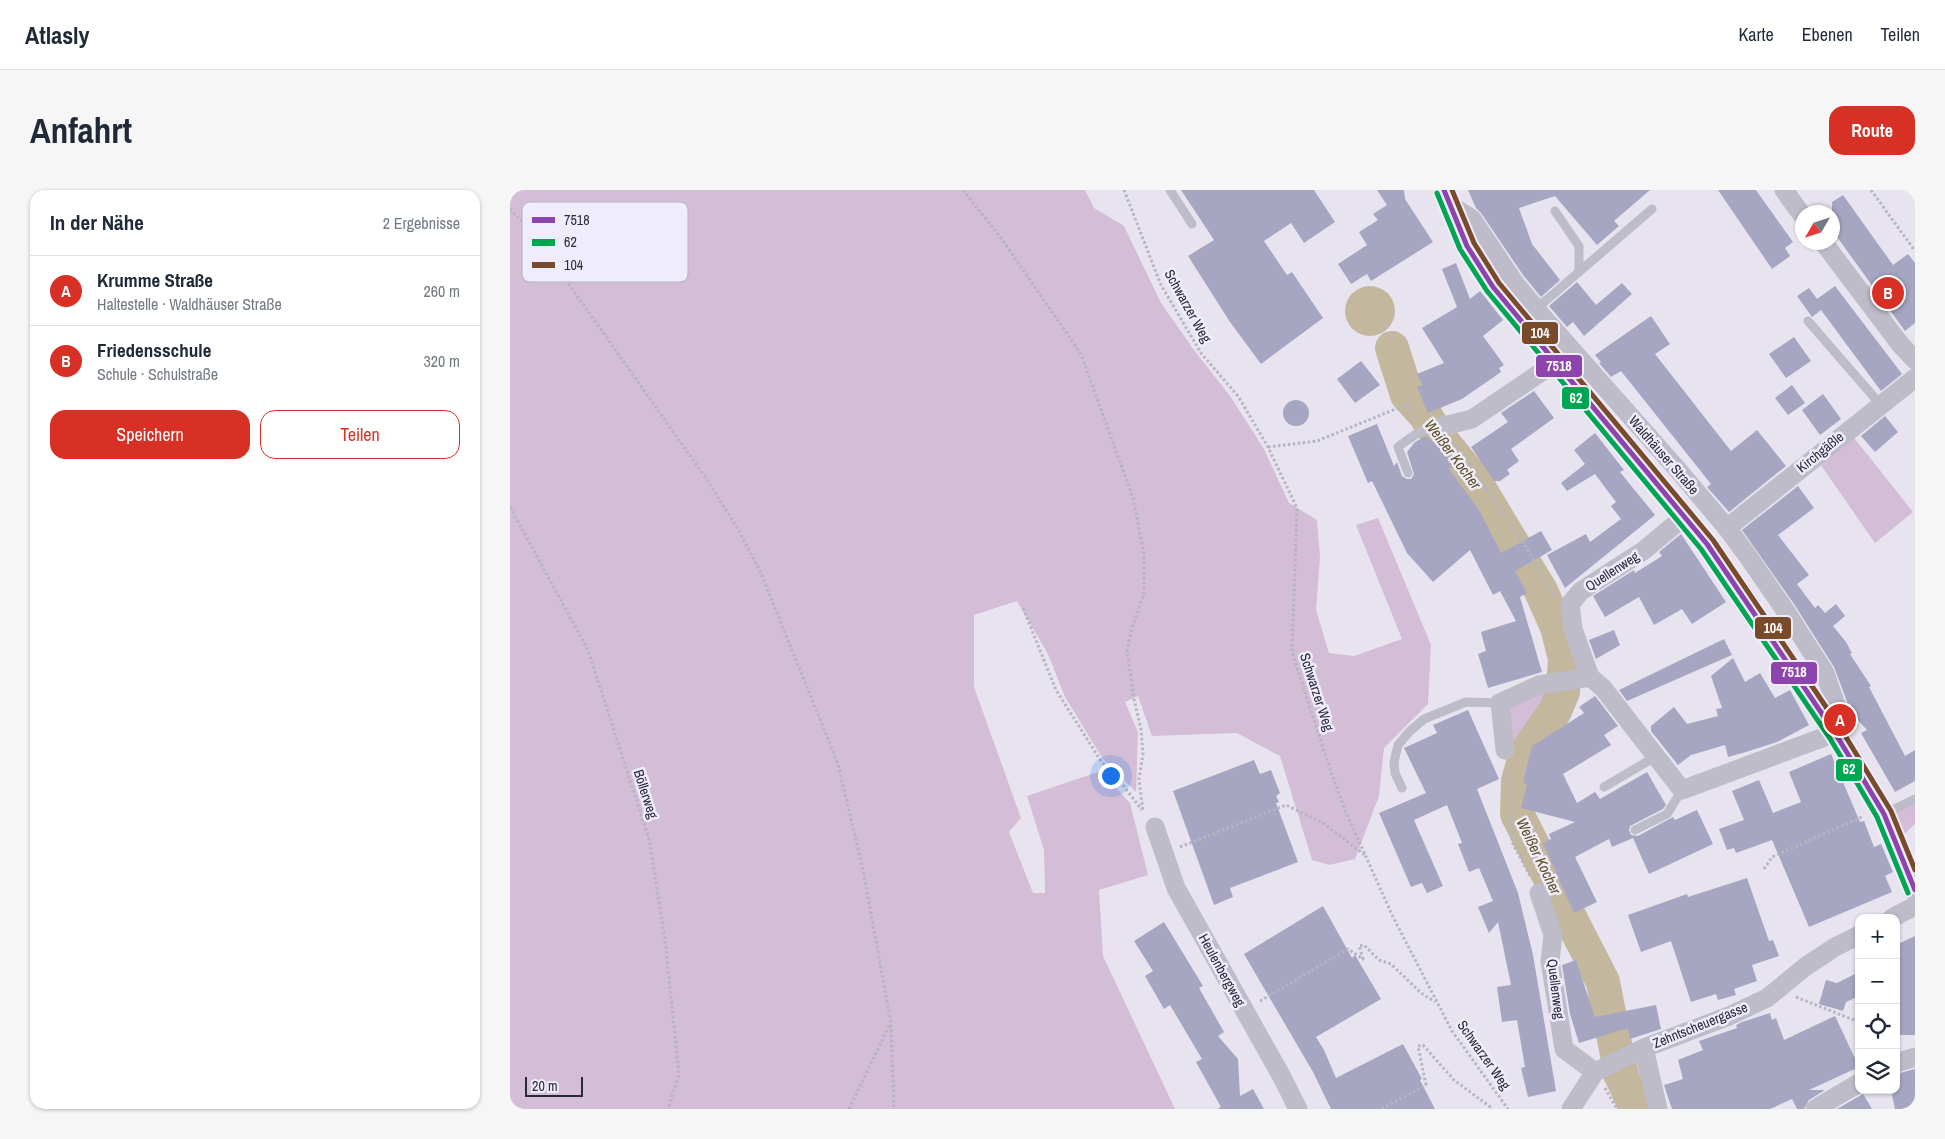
<!DOCTYPE html>
<html lang="de">
<meta charset="utf-8">
<style>
:root{--surface:#fff;--page:#f6f6f7;--text:#1f2937;--muted:#747a83;--line:#e0e1e3;--accent:#d93025}
body{margin:0;font-family:"Archivo Narrow",sans-serif;background:var(--page);color:var(--text)}
.controls{position:absolute;right:15px;bottom:15px;display:grid;overflow:hidden;border-radius:10px;box-shadow:0 1px 4px #0004}
.controls button{width:45px;height:45px;display:grid;place-items:center;padding:0;border:0;border-bottom:1px solid var(--line);background:var(--surface);color:var(--text);font:25px sans-serif}
.compass{position:absolute;left:1285px;top:15px;width:45px;height:45px;border-radius:50%;background:var(--surface);box-shadow:0 1px 4px #0004;rotate:231deg}
.scale{position:absolute;left:15px;bottom:12px;width:58px;box-sizing:border-box;padding-left:5px;border:2px solid #2a2a3a;border-top:0;font-size:14px;line-height:18px;white-space:nowrap;color:#2a2a3a;-webkit-text-stroke:4px #efecfb;paint-order:stroke}
.you{position:absolute;left:600px;top:585px;width:18px;height:18px;margin:-12px;border:4px solid #fff;border-radius:50%;background:#1a73e8;box-shadow:0 0 0 8px #1a73e833}
.badge{display:grid;place-items:center;width:32px;height:32px;border-radius:50%;background:var(--accent);color:#fff;font-size:16px;font-weight:700}
.pin{position:absolute;translate:-50% -50%;border:2px solid #fff;box-shadow:0 1px 5px #0006}
.list{margin:0;padding:0;list-style:none}
h2{display:flex;justify-content:space-between;align-items:center;height:65px;margin:0;padding:0 20px;font-size:21px}
h2 small{font-size:16px;font-weight:400;color:var(--muted)}
.list li{display:grid;grid-template-columns:32px 1fr auto;gap:15px;align-items:center;box-sizing:border-box;height:70px;padding:0 20px;border-top:1px solid var(--line)}
.list b{display:block;font-size:19px;white-space:nowrap}
.list p{margin:0;font-size:16px;white-space:nowrap;color:var(--muted)}
.list em{font-size:16px;font-style:normal;color:var(--muted)}
.actions{display:flex;gap:10px;padding:15px 20px}
.actions a{flex:1;padding:11px 0;border:1px solid var(--accent);border-radius:15px;text-align:center;font-size:18px;color:var(--accent)}
.actions .main{background:var(--accent);color:#fff}
.icon{flex:none;width:28px;height:28px;fill:none;stroke:currentColor;stroke-width:2;stroke-linecap:round;stroke-linejoin:round}
.map{position:relative;flex:none;width:1405px;height:919px;overflow:hidden;border-radius:15px}
header{display:flex;align-items:center;gap:30px;box-sizing:border-box;height:70px;padding:0 25px;background:var(--surface);border-bottom:1px solid var(--line)}
header strong{font-size:24px}
nav{display:flex;gap:28px;margin-inline-start:auto;font-size:18px}
.intro{display:flex;align-items:center;justify-content:space-between;box-sizing:border-box;height:120px;padding:0 30px}
h1{margin:0;font-size:35px}
.button{padding:12px 22px;border-radius:15px;background:var(--accent);color:#fff;font-size:18px;font-weight:700}
main{display:flex;gap:30px;padding:0 30px}
aside{flex:1;background:var(--surface);border-radius:15px;box-shadow:0 1px 4px #0004}
.map>svg:first-child{display:block}
</style>
<header>
<strong>Atlasly</strong>
<nav><a>Karte</a><a>Ebenen</a><a>Teilen</a></nav>
</header>
<div class="intro"><h1>Anfahrt</h1><a class="button">Route</a></div>
<main>
<aside>
<h2>In der Nähe<small>2 Ergebnisse</small></h2>
<ul class="list">
<li><span class="badge">A</span><div><b>Krumme Straße</b><p>Haltestelle · Waldhäuser Straße</p></div><em>260 m</em></li>
<li><span class="badge">B</span><div><b>Friedensschule</b><p>Schule · Schulstraße</p></div><em>320 m</em></li>
</ul>
<div class="actions"><a class="main">Speichern</a><a>Teilen</a></div>
</aside>
<div class="map">
<svg width="1405" height="919" viewBox="0 0 1405 919">
<rect width="100%" height="100%" fill="#e7e4ef"/>
<!-- green -->
<g fill="#d4bdd6">
<path d="M0,0h575l9,18 30,18 37,77 33,47 36,46 34,53 25,54 28,17 3,37 -4,53 13,43 25,3 48,-17 -46,-114 22,-7 53,127 -3,59 -44,44 -5,48 -24,63 -26,6 -17,-5 -32,-104 -43,-23 -85,3 -14,-40 -13,6 13,30 -2,60 -33,-33 -38,-62 -17,-43 -31,-53 -43,14v72l47,131 -12,14 24,61h12l-1,-43 -17,-54 74,-25 29,32 18,72 -49,15 4,66 72,153h-665z"/>
<path d="M1341,244l62,78 -38,31 -57,-82z"/>
<path d="M1054,492l-1,10 -8,19 -29,42 -8,28 -1,33 37,70 -15,9 -27,-51 -2,-55 -10,-84z"/>
<path d="M1405,612v22l-17,16 -9,-24z"/>
<path d="M1132,862l16,57h-38l-20,-36z"/>
</g>
<!-- water -->
<circle fill="#c3b89e" cx="860" cy="121" r="25"/>
<g fill="none" stroke-linecap="round" stroke-linejoin="round">
<!-- river -->
<path stroke="#c3b89e" stroke-width="34" d="M882,158l15,47 18,20 14,22 36,44 66,110 16,36 8,32 -2,33 -8,19 -29,42 -8,28 -1,33 86,168 18,93 15,34"/>
</g>
<!-- building -->
<g fill="#a6a6c3">
<path d="M671,0h133l21,32 -31,21 -13,-20 -27,18 23,34 5,-3 31,46 -62,46 -31,-42 -42,-66 26,-16z"/>
<path d="M867,0h27l1,9 28,43 -62,39 -4,-7 -16,10 -13,-20 29,-19 -8,-13 19,-12 -5,-6 14,-9z"/>
<path d="M958,0h182l-36,31 5,5 -22,19 -42,-49 -36,12 13,36 28,36 -19,17 -18,-22 -42,-62 -5,-5z"/>
<path d="M1208,0h38l37,52 -8,6 5,8 -18,13z"/>
<path d="M1333,5l50,70 15,-11 7,9v60l-10,8 -73,-101v-28z"/>
<path d="M946,73l14,36 10,-8 23,29 -20,16 21,29 -5,3 2,4 -39,27 -34,14 -11,-26 5,-2 -5,-11 27,-11 -22,-35 35,-21 -15,-38z"/>
<path d="M1067,92l19,23 26,-22 10,11 -48,42 -11,-14 -6,5 -18,-21z"/>
<path d="M1325,96l67,88 -21,17 -60,-81 -9,7 -15,-21 12,-8 8,11z"/>
<path d="M1141,126l19,28 -15,10 76,97 26,-21 29,36 -57,46 -22,-25 4,-3 -90,-113 -10,6 -12,-14 2,-1 -6,-7z"/>
<path d="M1284,147l17,24 -25,17 -17,-24z"/>
<path d="M851,171l19,24 -25,18 -18,-24z"/>
<path d="M1282,195l13,18 -17,12 -13,-17z"/>
<path d="M1024,201l20,27 -43,31 8,12 -12,9 3,4 -10,7h-6l-23,-34 37,-25 -7,-9z"/>
<path d="M1313,204l18,25 -21,16 -18,-25z"/>
<circle cx="786" cy="223" r="13"/>
<path d="M1375,226l13,16 -23,20 -14,-16z"/>
<path d="M867,234l17,42 3,-4 5,14 5,3h4l3,-5 -7,-22 8,-10 11,-6 13,11 5,-3 11,20 -6,5 30,41 22,43 40,-22 11,19 -37,21 12,22 -7,4 22,75 -54,16 -10,-34 8,-3 -5,-19 35,-11 -16,-30 -7,4 -23,-45 -37,32 -26,-29 -35,-72 -4,2 -20,-47z"/>
<path d="M1085,243l29,37 -4,2 35,43 -90,73 -18,-33 39,-21 4,8 31,-23 -10,-13 5,-4 -21,-28 -28,17 -6,-8 24,-19 -11,-14z"/>
<path d="M1288,296l16,22 -36,27 31,40 -12,9 18,24 3,-3 7,8 11,-9 9,12 -12,10 13,16 6,11 -2,1 21,32 -2,1 36,69 10,-6v31l-20,11 -34,-59 6,-3 -9,-10 -8,-17 -2,1 -14,-37 -40,-63 -52,-74z"/>
<path d="M1171,344l45,68 -34,22 -10,-15 -28,16 -15,-28 -34,20 -12,-21 41,-26 1,3 27,-17 -3,-4z"/>
<path d="M1104,440l6,15 -24,14 -7,-19z"/>
<path d="M1214,449l8,16 -105,46 -8,-11z"/>
<path d="M1223,468l12,24 15,-9 15,25 15,-8 19,35 -32,17 -31,10 -18,5 -3,-12 -34,10 -13,10 -27,-34v-5l23,-19 13,17 31,-8 -2,-7 6,-1 -11,-32z"/>
<path d="M1085,506l23,30 -14,9 7,10 -48,29 14,29 18,-11 5,7 47,-27 19,33 -3,4 -33,17 -1,4 2,5 7,1 35,-19 2,3 22,-10 16,34 -64,30 -16,-36 -21,9 -3,-8 -34,18 22,45 -23,11 -31,-70 8,-4 -2,-5 26,-12 -54,-14 6,-24 -4,-1 9,-37 52,-33 -5,-6z"/>
<path d="M958,520l31,69 -22,10 41,104 15,62 23,136 -28,6 -7,-29 4,-1 -8,-47 -15,2 -5,-35 14,-2 -13,-63 -9,11 -11,-26 15,-6 -14,-33 -10,4 -11,-28 4,-1 -15,-38 -33,15 29,66 -16,7 -5,-10 -11,4 -32,-74 47,-20 -22,-45 33,-15 -4,-8z"/>
<path d="M1321,564l29,68 4,-1 10,26 7,-3 12,28 -8,4 7,16 -83,35 -37,-87 -36,13 -2,-5 -7,2 -8,-21 25,-9 -12,-29 27,-11 14,33 28,-11 -12,-30z"/>
<path d="M744,570l6,14 11,-4 9,23 -4,3 3,6 -3,1 22,59 -68,26 3,9 -19,8 -41,-114z"/>
<path d="M1237,688l22,63 4,-1 6,16 -27,9 5,16 -23,8 2,6 -18,5 -2,-6 -25,8 -20,-61 -30,11 -13,-37 59,-21 1,3z"/>
<path d="M813,716l29,52 3,-3 26,44 -65,38 8,13 12,28 67,-34 19,35 -2,1 15,29h-104l-18,-37 -69,-118z"/>
<path d="M654,732l39,64 -4,2 25,44 -6,4 20,23 2,37 13,-7 11,20h-47l4,-2 -25,-45 6,-3 -32,-54 -6,4 -19,-33 8,-5 -19,-30z"/>
<path d="M1405,746v99h-19v-90z"/>
<path d="M1066,770l19,57 61,-12 5,24 -31,10 -2,-11 -49,15 -9,-29 -8,-49z"/>
<path d="M1349,782v24l-13,6 -3,9 -24,-7 7,-24 11,3z"/>
<path d="M1260,823l2,7 4,-2 8,22 51,-24 24,51 -50,23h16l-16,10 -5,9h-7l-5,-10 -22,10h-98l-8,-24 19,-6 -5,-19 25,-10 -4,-9 38,-13 -1,-3 6,-3z"/>
<path d="M1405,879v40h-20l-4,-19h5v-16z"/>
<path d="M1353,904l9,15h-35z"/>
</g>
<g fill="none" stroke-linecap="round" stroke-linejoin="round">
<!-- path -->
<g stroke="#b7b4c1" stroke-width="3" stroke-dasharray="2.5 2.5" stroke-linecap="butt">
<path d="M453,0l38,48 80,116 52,144 11,56v40l-12,34 -5,23 7,48 7,30 2,25 -4,25 4,32"/>
<path d="M614,0l37,95 40,68 37,43 30,51 29,61 -5,144 38,117 15,41 48,107 44,85 15,29 56,78"/>
<path d="M1361,0l44,61"/>
<path d="M0,19l22,23 176,249 31,50 21,40 78,193 25,106 28,153 3,86"/>
<path d="M944,252l72,105 28,49"/>
<path d="M758,257l49,-6 91,-37 6,13 3,2"/>
<path d="M0,317l78,143 61,189 16,100 14,136 -11,34"/>
<path d="M513,418l33,82 45,71 21,23 20,26"/>
<path d="M997,578l3,19 2,55 18,34"/>
<path d="M670,657l106,-42 37,18 42,32"/>
<path d="M1254,679l8,-12 90,-40"/>
<path d="M1286,807l63,25"/>
<path d="M750,811l88,-52 15,10 -4,-13 5,-1 15,15 12,4 30,29 14,9"/>
<path d="M1095,898l12,21"/>
<path d="M339,919l41,-85"/>
<path d="M872,919l44,-24 -8,-39 5,-1 31,35 39,29"/>
</g>
<!-- service -->
<g stroke="#bebcc8" stroke-width="9">
<path d="M660,0l22,34"/>
<path d="M1045,21l24,35v25"/>
<path d="M1026,119l116,-100"/>
<path d="M1298,131l72,83"/>
<path d="M898,283l-10,-26c16,-12 25,-20 46,-21"/>
<path d="M1094,597l51,-30"/>
<path d="M892,598l-7,-15 -1,-11 4,-17 12,-14 14,-12 42,-17 34,1"/>
<path d="M1374,624l31,-15"/>
<path d="M1125,640l32,-16 15,-24"/>
</g>
<!-- minor -->
<g stroke="#bebcc8" stroke-width="19">
<path d="M1274,0l18,25"/>
<path d="M939,14l23,15 42,63 28,34 136,154 49,58 20,27 38,55 40,63 12,35 -2,25 -153,57 -79,-102 -13,-11"/>
<path d="M1313,52l77,102 15,16"/>
<path d="M934,236l28,-7 84,-57"/>
<path d="M1217,338l188,-150"/>
<path d="M1080,487l-17,-48 -3,-25 11,-13 62,-40 42,-35"/>
<path d="M995,560l-5,-47 39,-18 51,-8"/>
<path d="M645,637l21,61 107,191 15,30"/>
<path d="M1029,703l14,42 -3,26 14,88 31,23"/>
<path d="M1382,728l23,-12"/>
<path d="M1134,858l14,61"/>
<path d="M1386,873l19,-6"/>
<path d="M1061,919l24,-37 49,-24 85,-32 38,-18 38,-31 30,-20 24,-12"/>
<path d="M1305,919l44,-26"/>
</g>
<!-- tertiary -->
<path stroke="#bebcc8" stroke-width="22" d="M934,0l23,56 26,41 214,257 128,189 28,46 21,35 31,76"/>
<defs>
<path id="bus-1" d="M934,0l23,56 26,41 214,257 128,189 28,46 21,35 31,76"/>
<path id="bus-2" d="M927,3l23,56 27,42 214,258 128,188 28,46 20,34 31,76"/>
<path id="bus-3" d="M942,0l22,53 25,40 214,257 128,189 50,82 24,59"/>
</defs>
<!-- bus-1 casing -->
<use href="#bus-1" stroke="#efecfb" stroke-width="9"/>
<!-- bus-2 casing -->
<use href="#bus-2" stroke="#efecfb" stroke-width="9"/>
<!-- bus-3 casing -->
<use href="#bus-3" stroke="#efecfb" stroke-width="9"/>
<!-- bus-1 -->
<use href="#bus-1" stroke="#8e44ad" stroke-width="5"/>
<!-- bus-2 -->
<use href="#bus-2" stroke="#00a651" stroke-width="5"/>
<!-- bus-3 -->
<use href="#bus-3" stroke="#7a4b2a" stroke-width="5"/>
</g>
<g text-anchor="middle" dominant-baseline="central" stroke-width="5" stroke-linejoin="round" paint-order="stroke">
<!-- street labels -->
<g font-size="14" fill="#2a2a3a" stroke="#efecfb">
<text transform="translate(678 116) rotate(61)">Schwarzer Weg</text>
<text transform="translate(1310 262) rotate(-39)">Kirchgäßle</text>
<text transform="translate(1154 265) rotate(49)">Waldhäuser Straße</text>
<text transform="translate(1102 381) rotate(-33)">Quellenweg</text>
<text transform="translate(807 502) rotate(72)">Schwarzer Weg</text>
<text transform="translate(136 604) rotate(72)">Böllerweg</text>
<text transform="translate(712 780) rotate(61)">Heulenbergweg</text>
<text transform="translate(1046 799) rotate(83)">Quellenweg</text>
<text transform="translate(1190 835) rotate(-22)">Zehntscheuergasse</text>
<text transform="translate(974 865) rotate(55)">Schwarzer Weg</text>
</g>
<!-- water labels -->
<g font-size="15" font-style="italic" fill="#5e4f1d" stroke="#efecfb">
<text transform="translate(943 264) rotate(53)">Weißer Kocher</text>
<text transform="translate(1029 666) rotate(64)">Weißer Kocher</text>
</g>
</g>
<!-- legend -->
<rect x="12" y="12" width="166" height="80" rx="8" fill="#efecfb" stroke="#b4b2c1" stroke-width="1"/>
<rect x="22" y="27" width="23" height="6" fill="#8e44ad"/>
<rect x="22" y="49" width="23" height="7" fill="#00a651"/>
<rect x="22" y="72" width="23" height="6" fill="#7a4b2a"/>
<g font-size="14" fill="#2a2a3a">
<text x="54" y="35">7518</text>
<text x="54" y="57">62</text>
<text x="54" y="80">104</text>
</g>
<g stroke="#efecfb" stroke-width="2">
<rect x="1011" y="131" width="38" height="24" rx="5" fill="#7a4b2a"/>
<rect x="1025" y="164" width="48" height="24" rx="5" fill="#8e44ad"/>
<rect x="1051" y="196" width="29" height="24" rx="5" fill="#00a651"/>
<rect x="1244" y="426" width="38" height="24" rx="5" fill="#7a4b2a"/>
<rect x="1260" y="471" width="48" height="24" rx="5" fill="#8e44ad"/>
<rect x="1325" y="568" width="28" height="24" rx="5" fill="#00a651"/>
</g>
<g font-size="14" text-anchor="middle" font-weight="bold" fill="#fff">
<text x="1030" y="148">104</text>
<text x="1049" y="181">7518</text>
<text x="1066" y="213">62</text>
<text x="1263" y="443">104</text>
<text x="1284" y="487">7518</text>
<text x="1339" y="584">62</text>
</g>
</svg>
<div class="controls">
<button>+</button>
<button>−</button>
<button><svg class="icon" aria-label="locate" viewBox="0 0 24 24"><circle cx="12" cy="12" r="6"/><path d="M12 2v4M12 18v4M2 12h4M18 12h4"/></svg></button>
<button><svg class="icon" aria-label="layers" viewBox="0 0 24 24"><path d="M12 4l9 5-9 5-9-5zM3 14l9 5 9-5"/></svg></button>
</div>
<svg class="compass" viewBox="-18 -18 36 36"><path d="M0-13l5 13h-10z" fill="#e53935"/><path d="M0 13l5-13h-10z" fill="#747a83"/></svg>
<div class="scale">20 m</div>
<div class="you"></div>
<div class="pin badge" style="left:1330px;top:530px">A</div>
<div class="pin badge" style="left:1378px;top:103px">B</div>
</div>
</main>
